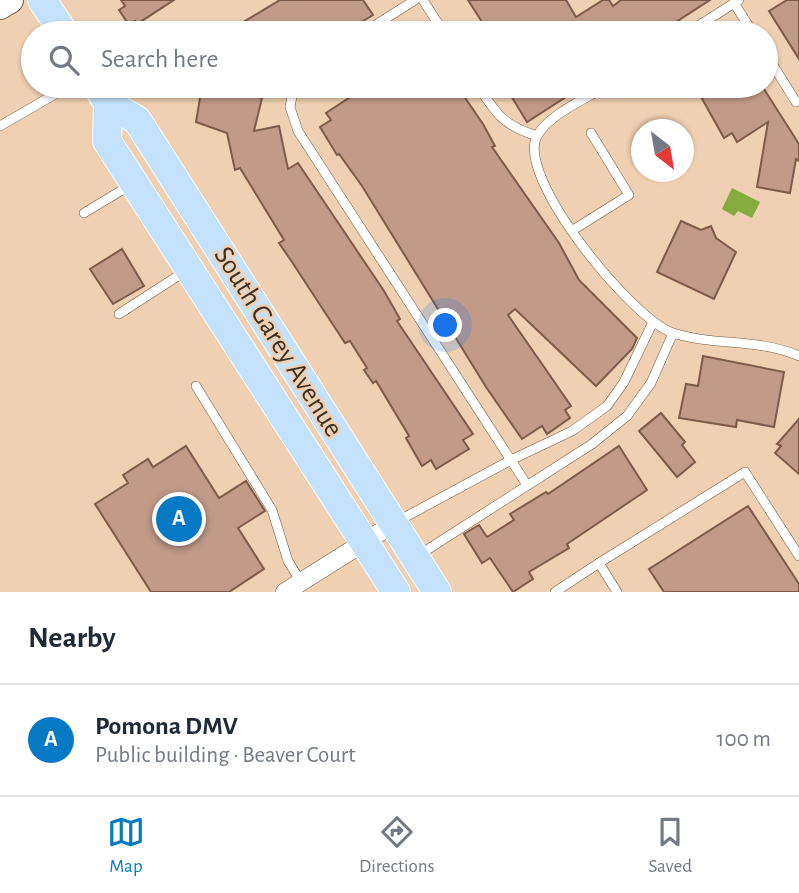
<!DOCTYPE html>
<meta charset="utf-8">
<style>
:root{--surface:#fff;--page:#f6f6f7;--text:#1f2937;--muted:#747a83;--line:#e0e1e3;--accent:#0579c3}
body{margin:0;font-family:"Alegreya Sans",sans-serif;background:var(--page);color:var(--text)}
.compass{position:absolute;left:631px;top:119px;width:63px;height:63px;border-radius:50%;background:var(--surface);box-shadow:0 2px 5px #0004;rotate:149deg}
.you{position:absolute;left:446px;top:326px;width:24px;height:24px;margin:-18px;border:5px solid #fff;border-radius:50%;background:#1a73e8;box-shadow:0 0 0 10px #1a73e833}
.badge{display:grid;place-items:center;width:46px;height:46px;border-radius:50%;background:var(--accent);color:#fff;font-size:23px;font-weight:700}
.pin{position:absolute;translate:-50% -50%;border:4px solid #fff;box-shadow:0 2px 7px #0006}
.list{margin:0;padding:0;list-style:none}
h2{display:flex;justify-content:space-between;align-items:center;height:91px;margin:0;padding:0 28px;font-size:30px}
h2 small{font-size:23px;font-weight:400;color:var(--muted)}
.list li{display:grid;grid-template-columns:46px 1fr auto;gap:21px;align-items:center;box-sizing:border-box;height:112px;padding:0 28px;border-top:2px solid var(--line)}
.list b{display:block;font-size:26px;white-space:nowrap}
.list p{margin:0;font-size:23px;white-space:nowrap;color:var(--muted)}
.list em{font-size:23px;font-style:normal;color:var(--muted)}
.icon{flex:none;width:38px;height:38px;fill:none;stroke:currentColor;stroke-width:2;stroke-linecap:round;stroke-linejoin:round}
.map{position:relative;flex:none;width:799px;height:592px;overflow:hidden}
.search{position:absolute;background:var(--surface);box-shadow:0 2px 5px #0004;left:21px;right:21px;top:21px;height:77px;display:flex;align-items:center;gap:18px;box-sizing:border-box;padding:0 24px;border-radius:38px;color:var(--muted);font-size:26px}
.sheet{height:203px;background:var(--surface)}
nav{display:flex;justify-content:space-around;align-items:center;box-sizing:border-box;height:98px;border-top:2px solid var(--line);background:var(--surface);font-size:19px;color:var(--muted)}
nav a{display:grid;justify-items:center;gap:4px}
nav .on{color:var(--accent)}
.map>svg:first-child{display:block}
</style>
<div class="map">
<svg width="799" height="592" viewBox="0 0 799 592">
<rect width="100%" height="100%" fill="#efd0b2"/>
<!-- water -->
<path fill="#85ac3d" d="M732,188l28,14 -8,16 -14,-7 -4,5 -12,-7z"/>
<!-- building -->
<g fill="#c19a88" stroke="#7d5a49" stroke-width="2">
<path d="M121,0h53l-37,24 -2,-3 -6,4 -10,-15 6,-4z"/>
<path d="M280,0h83l10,15 -30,18h-118z"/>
<path d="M468,0h98l10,17 27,-17h6l4,6 8,-6h89l-51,33h-170z"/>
<path d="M787,0h12v59l-30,-48z"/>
<path d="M202,86h50l4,10 6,2 -8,33 25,-5 9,43 10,-6 86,128 16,28 -3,2 76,113 -10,6 6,9 -33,20 -5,-9 -9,6 -16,-28 3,-2 -33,-55 -3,2 -9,-13 3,-2 -17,-27 -5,2 -53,-81 -13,-19 5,-3 -44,-72 -5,2 -8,-37 -31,-11z"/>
<path d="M367,86h90l26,38 12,22 -3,1 67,96 20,37 58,58 -5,11 -36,37 -81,-77 -7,6 63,91 -6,4 5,8 -23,16 -5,-8 -20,13 -36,-52 -124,-201 -23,-32 -2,1 -17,-28 11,-7 -5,-7z"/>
<path d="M505,86h78l-56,36z"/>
<path d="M695,86h67l37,58v17l-3,-2 -6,34 -33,-6 11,-65 -31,20 -5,-9 -8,5z"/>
<path d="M681,221l20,9 10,-4 5,12 20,14 -22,47 -57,-27z"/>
<path d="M122,249l22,37 -31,18 -23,-35z"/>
<path d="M703,356l81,16 -10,55 -37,-7 -1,7 -57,-9 7,-34 12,2z"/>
<path d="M661,413l24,29 -3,3 13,17 -18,15 -38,-46z"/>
<path d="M799,419v55l-24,-21 6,-7 -4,-2z"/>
<path d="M186,446l33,52 27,-17 19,30 -27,17 26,41 -35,23h-78l-56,-88 33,-21 -5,-8 25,-16 5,8z"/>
<path d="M619,446l28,44 -80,54 2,4 -40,24 4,7 -20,13 -23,-34 -8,5 -18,-29 15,-9 8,12 27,-17 -4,-6 36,-22 2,2z"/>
<path d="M748,506l51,78v8h-135l-15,-23z"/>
</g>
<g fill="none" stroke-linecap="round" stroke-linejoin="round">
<defs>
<g id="lane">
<path d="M423,0l21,33"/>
<path d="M734,3l19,30"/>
<path d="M363,33l52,-33"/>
<path d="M687,33l52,-33"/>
<path d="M766,54l30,48"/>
<path d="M294,86l-4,21 8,24 229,354"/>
<path d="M478,86c19,29 25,39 59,50"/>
<path d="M606,86c-20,13 -57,28 -69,50 -22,41 96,184 136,197 40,13 85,5 126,23"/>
<path d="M0,126l69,-40"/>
<path d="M84,213l48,-29"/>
<path d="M573,230l56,-35 -38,-62"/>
<path d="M119,314l68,-44"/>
<path d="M196,386l76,124 16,51 13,21"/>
<path d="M396,522l115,-62 61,-29 35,-25 17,-24 29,-60"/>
<path d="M419,555l173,-111 35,-28 24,-33 22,-50"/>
<path d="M555,592l44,-29"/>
<path d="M617,592l-18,-29 146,-91 54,84"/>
</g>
<path id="street" d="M285,592l108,-68"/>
<path id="secondary" d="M0,6l10,-6"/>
<g id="primary">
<path d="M42,0l22,33"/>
<path d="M97,86l11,17 29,17 300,472"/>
<path d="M108,103l-1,38 289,451"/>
</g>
</defs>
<!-- lane casing -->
<use href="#lane" stroke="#71573c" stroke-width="10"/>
<!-- street casing -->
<use href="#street" stroke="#71573c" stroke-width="19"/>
<!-- secondary casing -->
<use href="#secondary" stroke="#71573c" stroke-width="28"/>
<!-- primary casing -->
<use href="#primary" stroke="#fff" stroke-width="30"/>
<!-- lane -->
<use href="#lane" stroke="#fff" stroke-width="9"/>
<!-- street -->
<use href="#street" stroke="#fff" stroke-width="18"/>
<!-- secondary -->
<use href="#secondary" stroke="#fff" stroke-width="26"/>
<!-- primary -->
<use href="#primary" stroke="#c4e2fd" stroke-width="28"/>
</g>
<g text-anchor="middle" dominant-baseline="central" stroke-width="5" stroke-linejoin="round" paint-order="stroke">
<!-- street labels -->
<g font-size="28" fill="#3a2e23" stroke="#efd0b2">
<text transform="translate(278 342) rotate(58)">South Garey Avenue</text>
</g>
</g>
</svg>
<svg class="compass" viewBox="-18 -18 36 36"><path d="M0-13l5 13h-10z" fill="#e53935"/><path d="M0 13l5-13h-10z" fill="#747a83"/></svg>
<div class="you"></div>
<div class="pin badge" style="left:179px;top:519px">A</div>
<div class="search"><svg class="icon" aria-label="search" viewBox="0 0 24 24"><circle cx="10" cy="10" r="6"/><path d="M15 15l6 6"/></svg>Search here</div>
</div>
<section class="sheet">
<h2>Nearby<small></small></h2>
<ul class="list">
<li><span class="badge">A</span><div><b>Pomona DMV</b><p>Public building · Beaver Court</p></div><em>100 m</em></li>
</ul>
</section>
<nav>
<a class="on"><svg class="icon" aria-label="map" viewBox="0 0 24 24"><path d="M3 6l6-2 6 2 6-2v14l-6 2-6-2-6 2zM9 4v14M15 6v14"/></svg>Map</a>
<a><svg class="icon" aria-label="directions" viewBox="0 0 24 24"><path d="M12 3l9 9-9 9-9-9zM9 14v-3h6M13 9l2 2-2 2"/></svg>Directions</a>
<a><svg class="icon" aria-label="saved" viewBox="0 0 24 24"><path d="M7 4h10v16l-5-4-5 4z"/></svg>Saved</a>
</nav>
